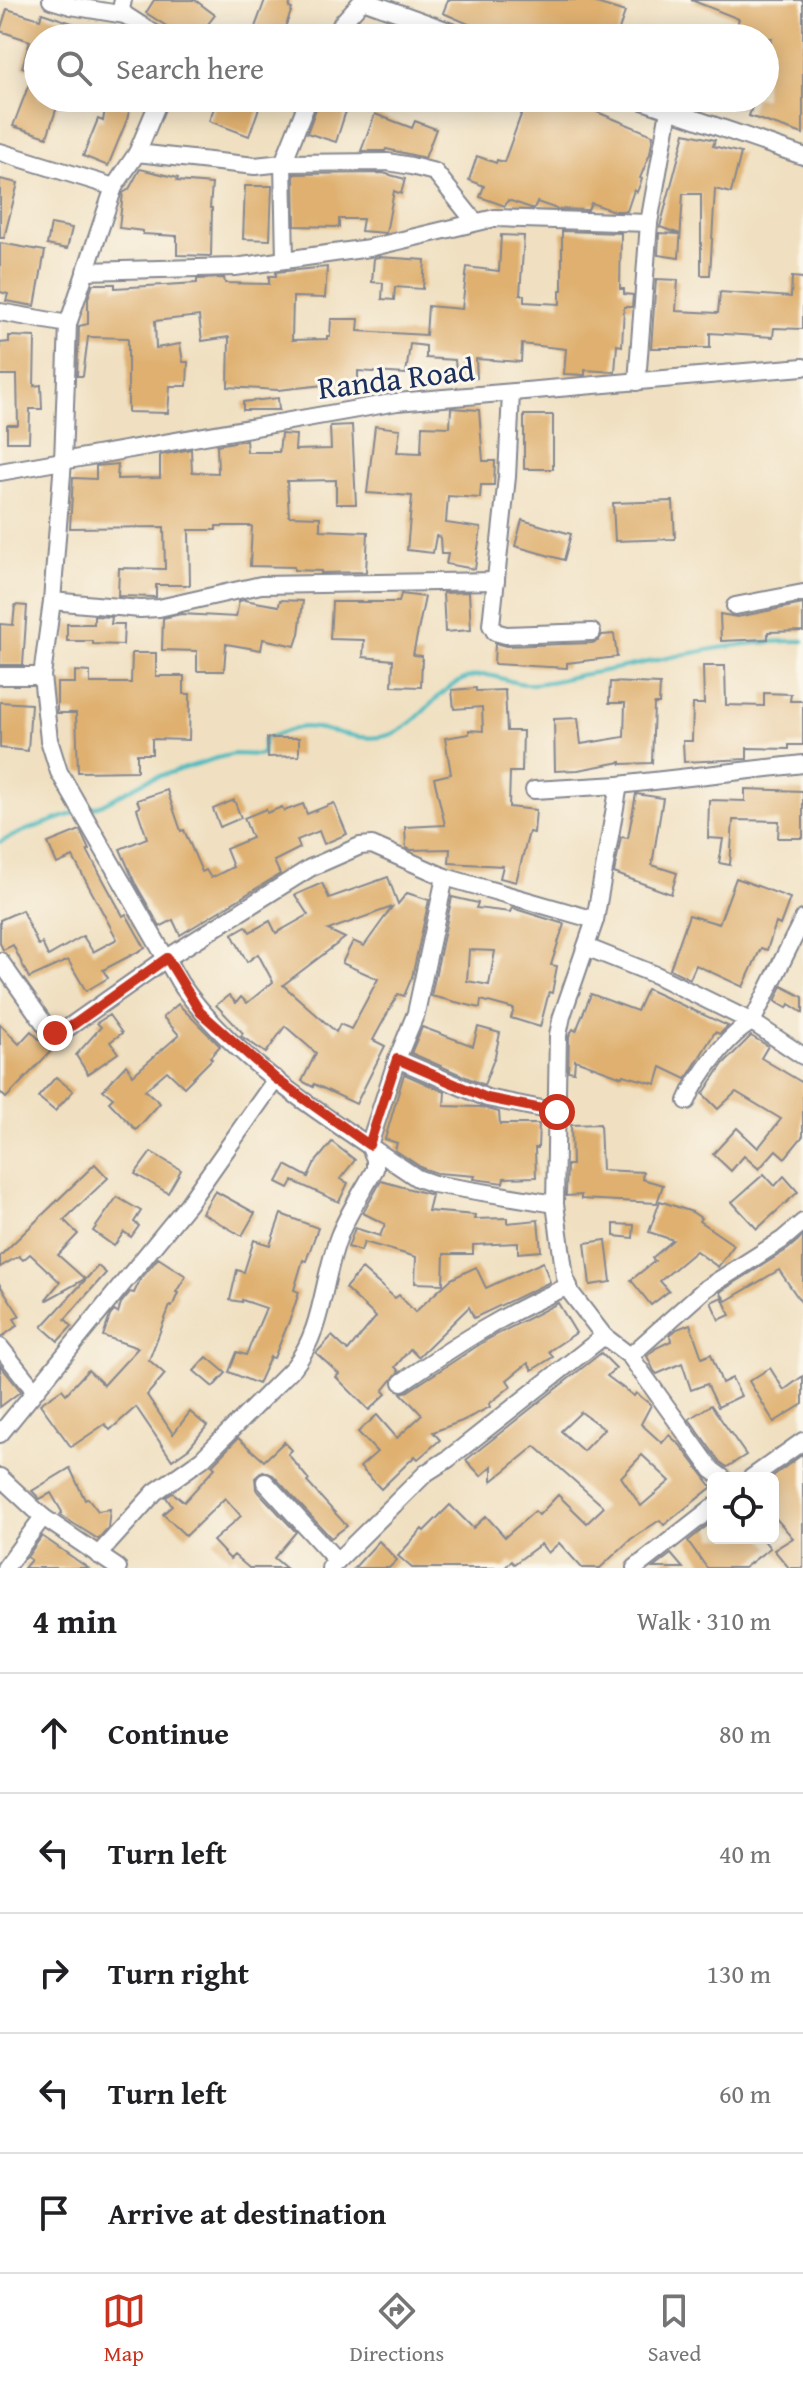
<!DOCTYPE html>
<meta charset="utf-8">
<style>
:root{--surface:#fff;--page:#f6f6f6;--text:#202124;--muted:#757577;--line:#e0e0e0;--accent:#c8321e}
body{margin:0;font-family:"Gentium Book Plus",serif;background:var(--page);color:var(--text)}
.controls{position:absolute;right:24px;bottom:24px;display:grid;overflow:hidden;border-radius:12px;box-shadow:0 4px 20px #0003}
.controls button{width:72px;height:72px;display:grid;place-items:center;padding:0;border:0;border-bottom:2px solid var(--line);background:var(--surface);color:var(--text);font:40px sans-serif}
.stop{position:absolute;width:24px;height:24px;margin:-18px;border:6px solid #c8321e;border-radius:50%;background:#fff}
.stop.end{background:#c8321e;border-color:#fff;box-shadow:0 2px 8px #0008}
.list{margin:0;padding:0;list-style:none}
h2{display:flex;justify-content:space-between;align-items:center;height:104px;margin:0;padding:0 32px;font-size:34px}
h2 small{font-size:26px;font-weight:400;color:var(--muted)}
.list li{display:grid;grid-template-columns:52px 1fr auto;gap:24px;align-items:center;box-sizing:border-box;height:120px;padding:0 32px;border-top:2px solid var(--line)}
.list b{display:block;font-size:30px;white-space:nowrap}
.list em{font-size:26px;font-style:normal;color:var(--muted)}
.icon{flex:none;width:44px;height:44px;fill:none;stroke:currentColor;stroke-width:2;stroke-linecap:round;stroke-linejoin:round}
.map{position:relative;flex:none;width:803px;height:1568px;overflow:hidden}
.search{position:absolute;background:var(--surface);box-shadow:0 4px 20px #0003;left:24px;right:24px;top:24px;height:88px;display:flex;align-items:center;gap:20px;box-sizing:border-box;padding:0 28px;border-radius:44px;color:var(--muted);font-size:30px}
.sheet{height:704px;background:var(--surface)}
nav{display:flex;justify-content:space-around;align-items:center;box-sizing:border-box;height:112px;border-top:2px solid var(--line);background:var(--surface);font-size:22px;color:var(--muted)}
nav a{display:grid;justify-items:center;gap:4px}
nav .on{color:var(--accent)}
.map>svg:first-child{display:block}
</style>
<div class="map">
<svg width="803" height="1568" viewBox="0 0 803 1568">
<rect width="100%" height="100%" fill="#fbf7ec"/>
<filter id="ink" filterUnits="userSpaceOnUse"><feTurbulence type="fractalNoise" baseFrequency=".0125" numOctaves="2"/><feDisplacementMap in="SourceGraphic" scale="16" xChannelSelector="R" yChannelSelector="G"/><feConvolveMatrix kernelMatrix="1 2 1 2 8 2 1 2 1" color-interpolation-filters="sRGB"/></filter>
<filter id="wash" filterUnits="userSpaceOnUse"><feTurbulence type="fractalNoise" baseFrequency=".006" numOctaves="4" result="noise"/><feDisplacementMap in="SourceGraphic" scale="32" xChannelSelector="R" yChannelSelector="G"/><feGaussianBlur stdDeviation="1.8" result="paint"/><feColorMatrix in="noise" values="0 0 0 0 0 0 0 0 0 0 0 0 0 0 0 0 0 1.4 0 .05"/><feComposite in="paint" operator="in"/></filter>
<g filter="url(#wash)">
<rect width="100%" height="100%" fill="#f0e0c1"/>
<g fill="none" stroke-linecap="round" stroke-linejoin="round">
<!-- stream -->
<g stroke="#49b9bf" stroke-width="4">
<path d="M88,809l15,-5 44,-24 70,-22 17,-4 28,1 2,-16c13,-4 29,-12 41,-12 28,1 57,17 84,8 32,-11 47,-46 78,-57 27,-9 36,5 59,6 19,1 42,-7 60,-10 73,-12 143,-34 217,-33"/>
<path d="M0,842l24,-11 51,-18"/>
</g>
</g>
<g id="blocks">
<!-- building -->
<g fill="#dfb06f" fill-rule="evenodd">
<path d="M154,0h41l20,15 -18,23h-7l-9,-7 -2,3 -33,-21z"/>
<path d="M265,0h26l-2,8 3,1 -11,29h-30z"/>
<path d="M448,0h139l38,12 -9,26h-115l-58,-25z"/>
<path d="M691,0h112v134l-54,-18 6,-18h10v-42l7,-18h-20l-17,-6 4,-13z"/>
<path d="M7,9l33,10 2,-6 69,23 -73,2v60h22l-13,39 -34,-11 21,-55 -12,-4 8,-26 -30,-10z"/>
<path d="M381,25l31,11v2h-36z"/>
<path d="M218,98h40l-3,8 4,2 -10,28 -40,-15z"/>
<path d="M320,98h33l-8,16 -9,28 -29,-9z"/>
<path d="M527,98h15l23,8 3,-6 85,35 -3,19 -10,24 2,1 -5,13 -3,-2 -7,21h-13l-23,-8 -3,7 -31,-1 -20,-7 -3,6h-3l-23,-8 -3,6 -25,-9 4,-11 -15,-6 8,-24 19,7 1,-3 7,2z"/>
<path d="M106,103l24,4 -3,13 -19,46 -25,-10 15,-37 5,2z"/>
<path d="M375,114l37,14 3,-7 21,8 -11,29 -39,-9 -1,2h-24z"/>
<path d="M685,133l30,7 -2,6 28,7 -10,40 -16,-4 -5,86h-9v-81h-18l-4,64 -21,-3 1,-22 21,1 -20,-7z"/>
<path d="M140,169l38,9 -1,3 35,3 -2,24h2l-1,48 -34,-1v-19l-34,-2v-3l-24,-3 4,-35 6,-4z"/>
<path d="M383,173l22,6 -4,15 -7,-3 -8,42 -25,-2 2,-12h-24v8l-44,-1 -1,-52z"/>
<path d="M0,179l18,4 -14,55h-4z"/>
<path d="M245,186h27l-2,54 -27,-1z"/>
<path d="M51,224l21,4 -5,21 -20,-4z"/>
<path d="M562,231l59,2 -1,56h4v5l9,1 -1,12h-8l-2,39 -5,-1 -2,27 -30,-2v5l-21,-1 2,-25 -44,-5 -1,18 -45,-3 1,19 -20,2 -2,-20 -29,-2v-12l-16,-2 -4,30 -48,-3v15l-34,-1 -46,5 -50,-3 1,-50 -27,4 -3,-25 -44,5 1,27 24,-4 3,18h5l-1,24h-17l-2,27 -40,-1v-74l-40,-1 -5,39h-6l2,-50 9,-2v-26l5,-14h22v4l82,-5v-4l27,-1 1,5 44,1v-8h7v-4l51,-5 -2,31 -32,-1 -1,43 35,-1v-3h3l1,-17h28l-1,12 68,4 2,-29 34,3 5,-42 32,4 2,-36 23,1 -4,59h4v7l36,2v-14h2z"/>
<path d="M0,243l45,8 -10,55 -29,-5 2,-7 -8,-2z"/>
<path d="M379,257l46,3 -2,29 -28,-2 -1,13 -12,-1 1,-16 -11,-1 2,-24z"/>
<path d="M792,277l11,1v51l-29,-1 -1,9 -63,-4v15h-59l5,-69 22,1 -2,31 42,2 2,-21 71,5z"/>
<path d="M9,336l26,1 -1,49 7,-1 1,24h-12l-1,33h-22v-17h11l-1,-50h-17v-32l9,-1z"/>
<path d="M278,398l1,12h-36v-8z"/>
<path d="M451,408l28,2 4,51h12l-1,24h-13l-1,13 -32,-2 -2,27 35,5 -6,41 -29,-5 2,-10h-7l-1,-17 -4,-1 -3,17 -26,-3 5,-54 -45,-3 8,-67 25,3 -3,23 24,1 1,-27 28,1z"/>
<rect x="524" y="415" width="29" height="54"/>
<path d="M352,425l4,79h-20v-24l-49,1 2,35 31,1v13l48,2 -2,40 -45,1v-2l-27,-1v-3l-44,-1 2,-40h-36v4h-27l1,55h-34v12l-38,-1 1,-28 46,1 -1,-42 -94,1 3,-50 23,1v-13l22,-2 -1,15 43,-1v-23l31,-6 1,23 26,1 -1,-28 29,-5 1,12h32l2,-18 15,1 -1,15 36,-1 -1,-23z"/>
<path d="M673,501l2,38 -60,2 -2,-38z"/>
<path d="M522,520l49,14 -7,26 -49,-14z"/>
<path d="M469,592l2,38 -26,2 -2,-39z"/>
<path d="M401,594l24,3 -12,58 9,1 -1,31 -29,-1 1,-26 -30,-3 1,-17 -34,-1 2,-37h67z"/>
<path d="M244,600l35,6 1,-6 23,1 -4,33 -4,12 -32,-7 -2,11 -35,-6 -2,27h-27v-20l-35,-1 1,-32 18,-4 55,3 3,-16z"/>
<path d="M803,604v27l-35,1v7l-47,2 -1,-27 17,3z"/>
<path d="M15,605l12,1 -4,59h-23v-41l13,1z"/>
<path d="M94,616l18,1 -1,7h13l-1,21 -30,-1v-3h-26v-17h27z"/>
<path d="M614,634l3,23 -50,6v5l-73,-4 1,-21 11,3 86,-3 6,-2 4,-6z"/>
<path d="M132,653h24v23h28v18h6l-1,46 -37,-1v15h-15v17l-59,1 -2,-59h-19v-30h18v-12l15,1v11h41z"/>
<path d="M703,666h22l1,39 38,1v-13l27,1 -1,7h13v44h-14v4l-42,-1v11l-63,3 -1,-21h9l1,-37h11z"/>
<path d="M610,682l50,2 -1,20h-5l-2,59 -31,1v-2l-43,8 -23,1 -1,-52 24,-1 3,26 43,-7 1,-34h-16z"/>
<path d="M476,688v3l29,-1 2,41h16l-1,41h-12l-1,35 27,3 -2,23 -5,-1 -13,50 -16,-4 3,-12 -54,-3 1,-14 -39,1 -5,-2 -1,-21 40,-2 -11,-47 17,-4 -6,-36 24,-4v-4l14,1 -1,-24 -28,2 -2,-19z"/>
<path d="M0,702l31,2 -3,47 -28,-3z"/>
<path d="M267,738h32v18l-31,1z"/>
<path d="M745,789l58,2v47h-25l1,-17 -46,-1 -3,45 -11,-2 4,-24 -15,-1 1,-38 36,1z"/>
<path d="M167,790l14,41 3,-1 18,42 4,-2 5,8 22,-11 -7,-18 26,-11 -8,-20 22,-9 1,4 15,-6 2,4 19,-7 4,10 27,-11 13,31 -23,10 -5,-13 -22,9 3,8 -26,13 6,13 -100,61 -7,-15 -13,7 -26,-46 -14,-32 27,-11 -10,-29 3,-2 -3,-7z"/>
<path d="M636,794l27,4 -11,67 25,8 -6,21 -57,-21 7,-36 7,1z"/>
<path d="M234,800l7,18 -21,9 -7,-18z"/>
<path d="M80,830l9,20h-2l36,66 3,-2 19,34 -42,22 5,8 -22,13 -18,-31 -39,18 -16,-33 -10,5 -3,-7v-23l22,-10 16,35 4,-2 6,13 35,-20 10,16 24,-13 -44,-82 -16,7 -9,-21z"/>
<path d="M388,877l10,27 9,-11 22,7 -17,77 -8,19 -6,-2 -25,46 12,6 -29,58 -42,-20 -1,3 -11,-6 14,-28 -31,-27 -19,27 -25,-17 2,-3 -27,-28 13,-10 7,8 5,-6 6,6 26,-21 -15,-28 -11,8 -15,-28 14,-8 4,6 20,-11 6,12 32,-18 -13,-20 27,-12 7,15zM392,907l-28,39 -11,-5 -11,22 36,16 -27,50 -11,-5 -4,8 -53,-47 62,-47 -17,-8z"/>
<path d="M736,878l54,20 -10,27 -4,-2 -9,27 -6,-2 -18,39 -47,-22 -6,14 -20,-10 19,-54 30,9z"/>
<path d="M452,897l26,6 -2,5 34,4 2,-4 52,16 -13,41 6,1 -5,27 -3,-1 -9,35 -29,-9 3,-9 -33,-9 -1,8 -49,-12zM469,950l26,1 -6,34 -22,-4z"/>
<path d="M782,986l21,11v16l-14,-9 -2,4 -12,-7z"/>
<path d="M647,989l81,37 -8,8 -5,-2 -29,47 -25,-12 -5,17 -33,-9 -1,2 -47,-17 -1,12 -6,-1 1,-35 4,-7 3,2 15,-37 46,17z"/>
<path d="M178,1004l42,42 -10,11 2,2 -28,28 -17,-16 -22,19 15,13 -24,27 -27,-28 4,-4 -10,-8 23,-25 7,10 46,-40 -16,-18z"/>
<path d="M109,1015l13,18 -12,9 8,11 -30,21 -12,-19 25,-28 -4,-4z"/>
<path d="M0,1024l19,20 12,-13 20,20 -45,47 -6,-6z"/>
<path d="M422,1027l51,19 5,-19 22,6 -5,23 -11,29 -73,-32z"/>
<path d="M751,1036l17,10 -7,12 42,25v53l-18,22 -9,-8 -17,19 -15,-13 -13,15 -18,-17 24,-26 21,20 23,-29 -45,-27 -18,17 -15,-15 20,-30z"/>
<path d="M404,1074l41,18 -1,14 36,1 19,5 1,12h39l-1,24h-3l1,29 -32,1 -1,5 -29,-4 1,-3 -38,-3 -15,-5 -27,-18 2,-7 -12,-4z"/>
<path d="M56,1077l17,14 -18,20 -17,-14z"/>
<path d="M600,1124l2,46 41,2 -1,7 21,6 -6,18 -76,-4v-4l-15,1 1,-31h5l-1,-40z"/>
<path d="M332,1142l23,18 -15,19 8,4 -9,19 -46,-21 -4,7 -12,-6 9,-17 22,12 6,-13z"/>
<path d="M151,1152l30,18 -13,23 -33,-19z"/>
<path d="M95,1164l13,14 -44,42 14,14 -20,21 27,24 -38,21 -1,-1 14,-17 -30,-28 -7,6 -4,-4 -19,11v-11z"/>
<path d="M764,1174l11,12 9,-10 14,16 -41,37 -25,-27z"/>
<path d="M381,1181l51,14 -4,16 47,4 -1,4 33,-1v5l31,-3 3,31 -23,2v-10l-45,2v9h-29l-1,30 -28,-1 1,-26 -52,-15 -3,9 -13,-4 7,-19 25,8 5,-12 -22,-11z"/>
<path d="M215,1191l40,22 -13,23 -40,-23z"/>
<path d="M117,1197l24,14 -7,11 5,4 -8,11 -7,-5 -10,14 -21,-15z"/>
<path d="M660,1201l32,11 9,6 -2,3 35,24 -16,22 -22,-16 -36,30 9,10 -18,14 -20,-25 24,-19 -3,-3 21,-18 -24,-8z"/>
<path d="M281,1214l37,14 -12,33 -3,-1 -9,30 5,2 -7,22 -18,44 -4,-1 -12,27 -29,-12 8,-20 9,3 20,-47 -24,-8v2l-12,-2 7,-30 7,2 10,-32 16,5z"/>
<path d="M614,1224l20,1 -1,13 -19,-2z"/>
<path d="M803,1236v69l-24,-35 -53,31 -6,-9 68,-43z"/>
<path d="M606,1240l5,42 -21,3 -5,-42z"/>
<path d="M158,1258l28,18 -10,16 2,1 -6,14 -2,-1 -21,54 16,14 -18,21 26,39 17,-22 17,14 -18,22 -17,12 -36,-53 -26,23 -5,-6 -34,23 -31,-43 22,-15 4,5 22,-24 16,15 34,-37 -35,-12 7,-20 4,-5 4,2 3,-10 9,-11 4,1 6,-13z"/>
<path d="M543,1262l7,20 -76,36 -5,-11 -51,50 -8,-8 -15,18 4,4 -16,20 3,3 -17,16 -33,-33 3,-3 -23,-21 16,-17 16,15 28,-34 -31,-29 17,-19 33,29 4,-3 16,17 36,-33 25,-12 10,21z"/>
<path d="M98,1266l8,7 -41,46 7,7 -14,15 -16,-14z"/>
<path d="M0,1285l20,31 -6,3 4,6 -15,11h-3z"/>
<path d="M722,1297l8,18 -11,5 -8,-18z"/>
<path d="M558,1303l18,30 -27,18 4,6 -21,13 -4,-7 -21,17 4,6 -22,18 1,3 -28,14 -29,11 7,8 -22,19 -3,-3 -34,33 -21,-22 17,-15 -19,-20 19,-17 20,23 25,-23 -21,-22 7,-2 80,-52z"/>
<path d="M690,1324l12,34 9,-4 11,29 10,-5 9,18 -23,11 -11,-23 -16,6 -9,-27 -25,11 -3,-3 -7,-15 9,-8 15,-7 -1,-6 7,-6z"/>
<path d="M601,1353l15,15 -9,8 27,20 2,-3 15,12 -10,19 21,19 7,-8 11,10 32,42 -48,38 -4,-5 -29,19 -31,29h-18l-23,-25 -11,10 -7,-9 -27,20 -3,-3 -6,7h-93l-14,-12 24,-27 2,2 26,-26 23,23 13,-12 19,21 30,-26 4,4 19,-20 29,28 17,-16 -69,-61 -43,35v-15l-11,10 -15,-16zM581,1412l23,17 -21,22 -22,-20zM642,1455l28,26 -29,25 -20,-29z"/>
<path d="M207,1357l19,16 -13,14 -19,-16z"/>
<path d="M0,1365l21,26 -21,16z"/>
<path d="M770,1368l14,22 19,-14v28l-29,18 -25,-41z"/>
<path d="M711,1405l35,50 -19,12 -7,-5 -31,-43z"/>
<path d="M238,1438l26,23 20,-19 8,8 -4,4 21,26 -2,2 40,44 -16,12 -58,-63 -10,-4 -8,7 1,11 40,43 -22,26 12,10h-37l-15,-13 -4,4 -17,-18 28,-25 -16,-18 -39,38 -23,-22 9,-8 -6,-9 7,-4 11,9 31,-34 -3,-3z"/>
<path d="M803,1454v114h-14l-15,-18 19,-12 -20,-23v-39z"/>
<path d="M70,1468l15,32 3,-2 10,13 12,-2 -2,19 -10,11 -38,-24 2,-3 -11,-19 -11,6 -8,-8z"/>
<path d="M708,1525l5,7v6h49l8,10 -26,20h-37l-19,-27z"/>
<path d="M42,1536l13,9 33,23h-64l7,-8 -4,-3z"/>
<path d="M379,1541l18,19 -8,8h-35z"/>
<path d="M671,1554l12,14h-30z"/>
</g>
</g>
</g>
<g filter="url(#ink)">
<use href="#blocks" fill-opacity="0" stroke="#868890" stroke-width="2"/>
<g fill="none" stroke-linecap="round" stroke-linejoin="round">
<defs>
<g id="street">
<path d="M51,0l20,6 54,9"/>
<path d="M123,0l-2,9 4,6 36,23"/>
<path d="M363,0l105,38"/>
<path d="M335,38l7,-15 21,-23"/>
<path d="M634,98l169,58"/>
<path d="M0,152l114,35 -46,137 -5,137 -11,140 -10,75 7,64 10,32 121,211c56,81 156,140 237,195l17,6 121,20"/>
<path d="M137,153l23,-55"/>
<path d="M114,187l23,-34 118,13 28,-3 105,-1 23,4 24,6 40,50"/>
<path d="M285,260l-2,-97 26,-65"/>
<path d="M85,271l150,-4 50,-7 84,-12 126,-30 154,5"/>
<path d="M0,312l68,12"/>
<path d="M637,382l12,-159 20,-113"/>
<path d="M511,393l-4,84 -16,148 4,7 11,3 86,-3"/>
<path d="M0,472l397,-70 406,-35"/>
<path d="M52,601l88,8 19,-1 102,-23 235,-4"/>
<path d="M735,606l68,-13"/>
<path d="M0,676h42"/>
<path d="M619,785l-24,135 -33,96 -4,19 -3,169 10,73 6,16 33,43 26,20 82,114 11,8"/>
<path d="M534,790l85,-5 184,-21"/>
<path d="M586,947l70,28 96,47 51,34"/>
<path d="M0,961l48,68 7,4 7,-1 105,-74 143,-90 50,-22 12,-1 73,32 150,43"/>
<path d="M397,1059l90,39 70,14"/>
<path d="M687,1101c10,-25 41,-66 65,-79l51,-103"/>
<path d="M0,1347l35,44"/>
<path d="M630,1356l75,-67 77,-49 21,-18"/>
<path d="M402,1382c57,-39 103,-69 167,-96"/>
<path d="M0,1434l188,-230 88,-125"/>
<path d="M0,1477l43,40 75,51"/>
<path d="M751,1478l52,-37"/>
<path d="M265,1482l72,79"/>
<path d="M98,1555l57,-63 47,-33 92,-92c30,-39 28,-87 45,-131 9,-23 24,-45 36,-67v-10l-6,-14 28,-86 19,-46 29,-136"/>
<path d="M5,1568l38,-51"/>
<path d="M330,1568l96,-95 22,-14 156,-123"/>
<path d="M635,1568l78,-61"/>
</g>
</defs>
<!-- street casing -->
<use href="#street" stroke="#868890" stroke-width="20"/>
<!-- street -->
<use href="#street" stroke="#fff" stroke-width="16"/>
</g>
</g>
<g fill="none" stroke-linecap="round" stroke-linejoin="round" filter="url(#ink)">
<!-- route -->
<path stroke="#c8321e" stroke-width="10" d="M55,1033l7,-1 14,-9 91,-65 33,54 76,67 93,66 28,-86 90,39 70,14"/>
</g>
<g text-anchor="middle" dominant-baseline="central" stroke-width="6" stroke-linejoin="round" paint-order="stroke">
<!-- street labels -->
<g font-size="32" fill="#1b2f5e" stroke="#fbf7ec">
<text transform="translate(396 378) rotate(-7)">Randa Road</text>
</g>
</g>
</svg>
<div class="controls">
<button><svg class="icon" aria-label="locate" viewBox="0 0 24 24"><circle cx="12" cy="12" r="6"/><path d="M12 2v4M12 18v4M2 12h4M18 12h4"/></svg></button>
</div>
<div class="stop" style="left:557px;top:1112px"></div>
<div class="stop end" style="left:55px;top:1033px"></div>
<div class="search"><svg class="icon" aria-label="search" viewBox="0 0 24 24"><circle cx="10" cy="10" r="6"/><path d="M15 15l6 6"/></svg>Search here</div>
</div>
<section class="sheet">
<h2>4 min<small>Walk · 310 m</small></h2>
<ul class="list">
<li><svg class="icon" aria-label="ahead" viewBox="0 0 24 24"><path d="M12 20V5M6 11l6-6 6 6"/></svg><div><b>Continue</b></div><em>80 m</em></li>
<li><svg class="icon" aria-label="left" viewBox="0 0 24 24"><path d="M17 20v-9H6M10 6l-5 5 5 5"/></svg><div><b>Turn left</b></div><em>40 m</em></li>
<li><svg class="icon" aria-label="right" viewBox="0 0 24 24"><path d="M7 20v-9h11M14 6l5 5-5 5"/></svg><div><b>Turn right</b></div><em>130 m</em></li>
<li><svg class="icon" aria-label="left" viewBox="0 0 24 24"><path d="M17 20v-9H6M10 6l-5 5 5 5"/></svg><div><b>Turn left</b></div><em>60 m</em></li>
<li><svg class="icon" aria-label="arrive" viewBox="0 0 24 24"><path d="M6 21V4h12l-3 4 3 4H6"/></svg><div><b>Arrive at destination</b></div></li>
</ul>
</section>
<nav>
<a class="on"><svg class="icon" aria-label="map" viewBox="0 0 24 24"><path d="M3 6l6-2 6 2 6-2v14l-6 2-6-2-6 2zM9 4v14M15 6v14"/></svg>Map</a>
<a><svg class="icon" aria-label="directions" viewBox="0 0 24 24"><path d="M12 3l9 9-9 9-9-9zM9 14v-3h6M13 9l2 2-2 2"/></svg>Directions</a>
<a><svg class="icon" aria-label="saved" viewBox="0 0 24 24"><path d="M7 4h10v16l-5-4-5 4z"/></svg>Saved</a>
</nav>
